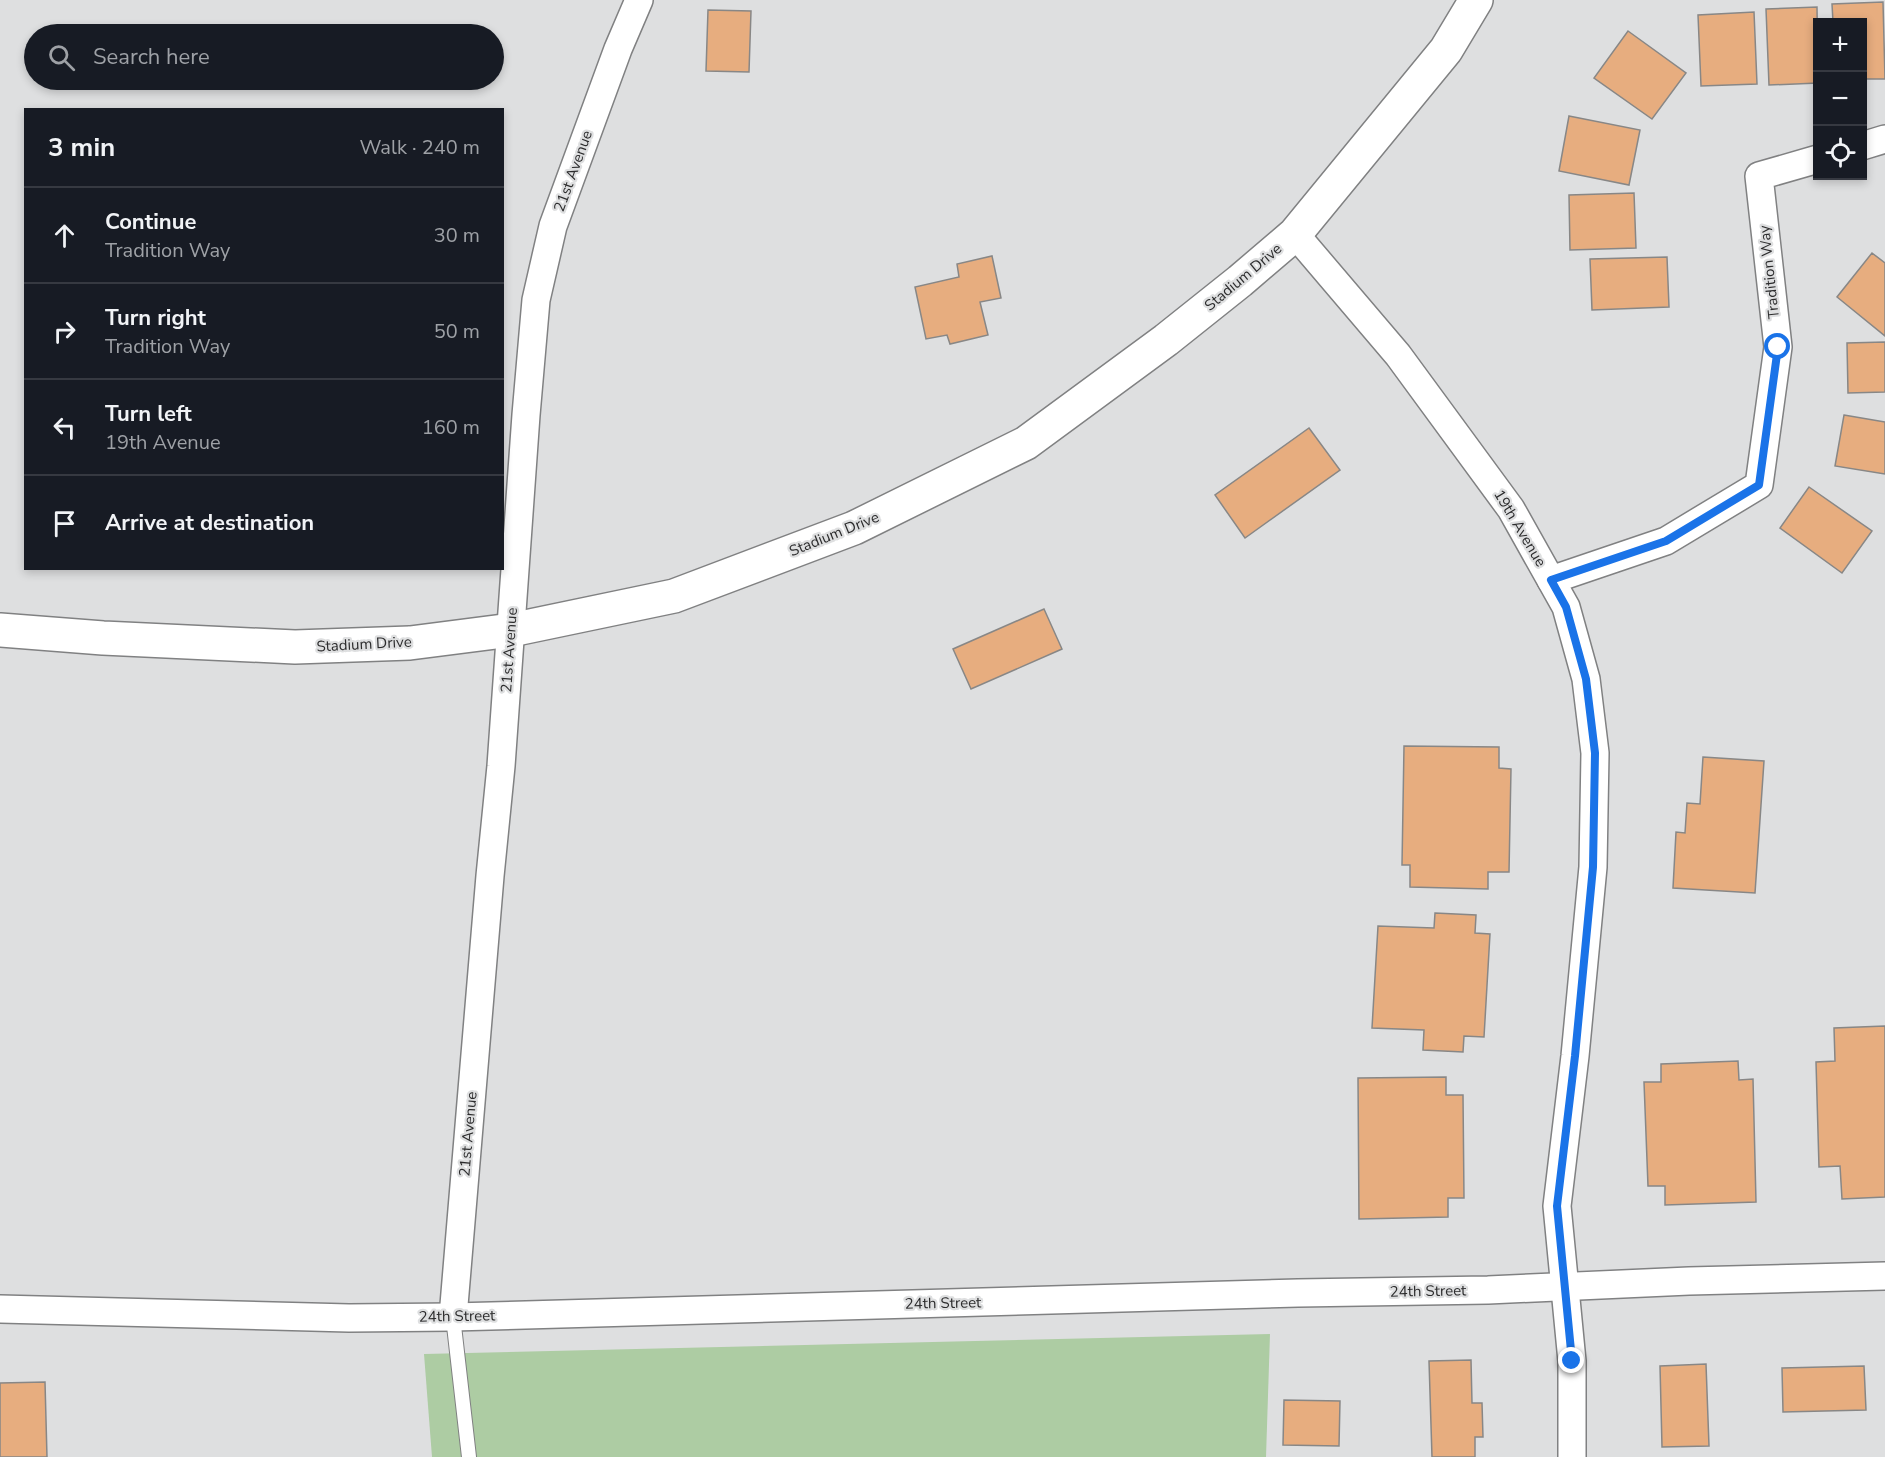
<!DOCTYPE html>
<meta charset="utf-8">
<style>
:root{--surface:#171b24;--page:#242831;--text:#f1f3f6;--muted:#9ea1a6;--line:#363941}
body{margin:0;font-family:"Nunito Sans",sans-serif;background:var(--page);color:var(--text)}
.controls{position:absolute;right:18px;top:18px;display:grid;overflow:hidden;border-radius:0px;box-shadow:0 3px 9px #0003}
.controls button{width:54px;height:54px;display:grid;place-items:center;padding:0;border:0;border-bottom:2px solid var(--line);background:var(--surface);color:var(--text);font:30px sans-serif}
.stop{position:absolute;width:18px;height:18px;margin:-14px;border:4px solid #1a73e8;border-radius:50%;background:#fff}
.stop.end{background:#1a73e8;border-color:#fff;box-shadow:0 2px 6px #0008}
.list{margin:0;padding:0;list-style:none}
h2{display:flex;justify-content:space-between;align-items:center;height:78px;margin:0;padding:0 24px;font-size:26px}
h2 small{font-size:20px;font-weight:400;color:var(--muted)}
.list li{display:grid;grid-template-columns:39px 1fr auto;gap:18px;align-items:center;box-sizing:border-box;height:96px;padding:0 24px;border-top:2px solid var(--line)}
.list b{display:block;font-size:22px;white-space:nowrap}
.list p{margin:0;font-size:20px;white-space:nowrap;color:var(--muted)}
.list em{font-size:20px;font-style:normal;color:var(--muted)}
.icon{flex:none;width:33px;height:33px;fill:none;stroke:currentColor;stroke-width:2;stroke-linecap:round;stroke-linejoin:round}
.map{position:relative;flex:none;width:1885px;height:1457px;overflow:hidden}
.search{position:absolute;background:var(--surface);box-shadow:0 3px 9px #0003;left:24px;top:24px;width:480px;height:66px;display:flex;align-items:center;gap:15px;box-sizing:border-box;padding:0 21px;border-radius:33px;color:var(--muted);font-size:22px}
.panel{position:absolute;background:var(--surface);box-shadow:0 3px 9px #0003;left:24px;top:108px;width:480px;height:462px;border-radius:0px}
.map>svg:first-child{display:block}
</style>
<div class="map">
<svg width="1885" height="1457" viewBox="0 0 1885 1457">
<rect width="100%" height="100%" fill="#dedfe0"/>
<!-- green -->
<path fill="#adcca3" d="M1270,1334l-4,123h-834l-8,-103z"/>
<!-- building -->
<g fill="#e7ad7f" stroke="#888786" stroke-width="1.5">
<path d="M1883,2l2,77h-23v-57h-29l-1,-18z"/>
<path d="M1817,7l1,76 -49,2 -3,-76z"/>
<path d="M708,10l43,1 -2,61 -43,-1z"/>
<path d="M1754,12l3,72 -56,2 -3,-71z"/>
<path d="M1628,31l58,42 -34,46 -58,-41z"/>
<path d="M1569,116l71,14 -11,55 -70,-14z"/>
<path d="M1634,193l2,55 -66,2 -1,-55z"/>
<path d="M1872,253l13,10v73l-48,-39z"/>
<path d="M992,256l9,42 -21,4 8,33 -38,9 -3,-9 -21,4 -11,-52 44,-10 -2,-13z"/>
<path d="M1667,257l2,50 -77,3 -2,-51z"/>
<path d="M1885,342v50l-37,1 -1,-50z"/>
<path d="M1844,415l41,7v52l-50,-8z"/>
<path d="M1309,428l31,42 -95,68 -30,-43z"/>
<path d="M1809,487l63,44 -30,42 -62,-45z"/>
<path d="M1044,609l18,40 -91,40 -18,-40z"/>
<path d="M1404,746l95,1v21l12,1 -2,103h-21v17l-78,-2v-22h-8z"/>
<path d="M1703,757l61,4 -9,132 -82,-5 3,-56 9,1 2,-30 13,1z"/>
<path d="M1435,913l41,2 -1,18 15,1 -6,103 -20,-1 -1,16 -40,-2 1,-20 -52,-2 6,-102 56,2z"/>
<path d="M1885,1026v171l-43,2 -2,-33 -21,1 -3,-105 19,-1 -1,-33z"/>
<path d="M1738,1061l1,19 14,-1 3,123 -91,3v-19h-17l-4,-104h17v-18z"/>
<path d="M1446,1077v18h17l1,103h-16v19l-89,2 -1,-141z"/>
<path d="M1471,1360l1,43h10l1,34h-8v20h-43l-3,-96z"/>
<path d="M1706,1364l3,82 -47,1 -2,-81z"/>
<path d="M1864,1366l2,44 -83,2 -1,-44z"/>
<path d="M45,1382l2,75h-47v-74z"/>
<path d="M1284,1400l56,1 -1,45 -56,-1z"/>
</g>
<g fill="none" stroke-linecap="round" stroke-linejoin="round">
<defs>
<path id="service" d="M453,1317l16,140"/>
<g id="minor">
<path d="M1862,146l23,-7"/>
<path d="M1295,234l103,121 113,154 55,98 20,72 9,74 -2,114 -18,189 -18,150 15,155v96"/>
<path d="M1551,580l115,-39 93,-56 19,-138 -19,-171 59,-17"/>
<path d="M0,1309l349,9 104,-1 845,-24 190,-3 201,-9 196,-5"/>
<path d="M453,1317l37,-441 11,-110 25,-351 10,-115 17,-74 65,-177 21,-49"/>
</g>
<path id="tertiary" d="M0,630l103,8 192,9 115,-4 101,-13 163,-34 180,-68 172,-85 140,-103 74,-59 55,-47 151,-184 30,-50"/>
</defs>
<!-- service casing -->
<use href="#service" stroke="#808182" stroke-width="16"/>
<!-- minor casing -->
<use href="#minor" stroke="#808182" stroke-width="30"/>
<!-- tertiary casing -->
<use href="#tertiary" stroke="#808182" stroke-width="36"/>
<!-- service -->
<use href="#service" stroke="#fff" stroke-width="14"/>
<!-- minor -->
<use href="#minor" stroke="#fff" stroke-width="27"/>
<!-- tertiary -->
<use href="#tertiary" stroke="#fff" stroke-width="33"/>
</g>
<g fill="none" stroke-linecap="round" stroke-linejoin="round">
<!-- route -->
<path stroke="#1a73e8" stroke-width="8" d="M1572,1361l-15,-155 18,-150 18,-189 2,-114 -9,-74 -20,-72 -15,-27 115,-39 93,-56 19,-138"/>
</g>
<g text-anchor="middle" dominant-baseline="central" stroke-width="4.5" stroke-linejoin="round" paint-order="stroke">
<!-- street labels -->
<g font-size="15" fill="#2c2c2d" stroke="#dedfe0">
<text transform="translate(573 171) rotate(-70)">21st Avenue</text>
<text transform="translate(1769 272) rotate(-96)">Tradition Way</text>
<text transform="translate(1243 277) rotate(-40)">Stadium Drive</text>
<text transform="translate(1520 528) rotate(59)">19th Avenue</text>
<text transform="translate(834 534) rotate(-22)">Stadium Drive</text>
<text transform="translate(364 644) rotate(-3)">Stadium Drive</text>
<text transform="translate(509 650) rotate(-86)">21st Avenue</text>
<text transform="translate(468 1134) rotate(-85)">21st Avenue</text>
<text transform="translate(1428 1291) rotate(-1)">24th Street</text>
<text transform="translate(943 1303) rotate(-1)">24th Street</text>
<text transform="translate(457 1316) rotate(-1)">24th Street</text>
</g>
</g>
</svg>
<div class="controls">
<button>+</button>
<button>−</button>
<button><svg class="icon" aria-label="locate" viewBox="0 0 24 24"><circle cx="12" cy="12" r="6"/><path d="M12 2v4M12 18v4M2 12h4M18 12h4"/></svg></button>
</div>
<div class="stop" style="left:1778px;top:347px"></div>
<div class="stop end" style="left:1572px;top:1361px"></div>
<div class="search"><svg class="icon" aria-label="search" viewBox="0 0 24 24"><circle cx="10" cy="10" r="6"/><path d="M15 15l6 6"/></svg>Search here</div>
<section class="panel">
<h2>3 min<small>Walk · 240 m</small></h2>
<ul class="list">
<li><svg class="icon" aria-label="ahead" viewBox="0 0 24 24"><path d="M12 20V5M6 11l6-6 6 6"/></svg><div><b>Continue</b><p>Tradition Way</p></div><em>30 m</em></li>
<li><svg class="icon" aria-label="right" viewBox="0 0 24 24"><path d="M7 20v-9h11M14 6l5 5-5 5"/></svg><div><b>Turn right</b><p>Tradition Way</p></div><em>50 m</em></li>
<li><svg class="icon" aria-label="left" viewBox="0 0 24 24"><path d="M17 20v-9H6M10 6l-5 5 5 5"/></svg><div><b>Turn left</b><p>19th Avenue</p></div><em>160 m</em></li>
<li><svg class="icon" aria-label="arrive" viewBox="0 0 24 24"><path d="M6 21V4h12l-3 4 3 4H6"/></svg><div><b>Arrive at destination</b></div></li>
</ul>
</section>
</div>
